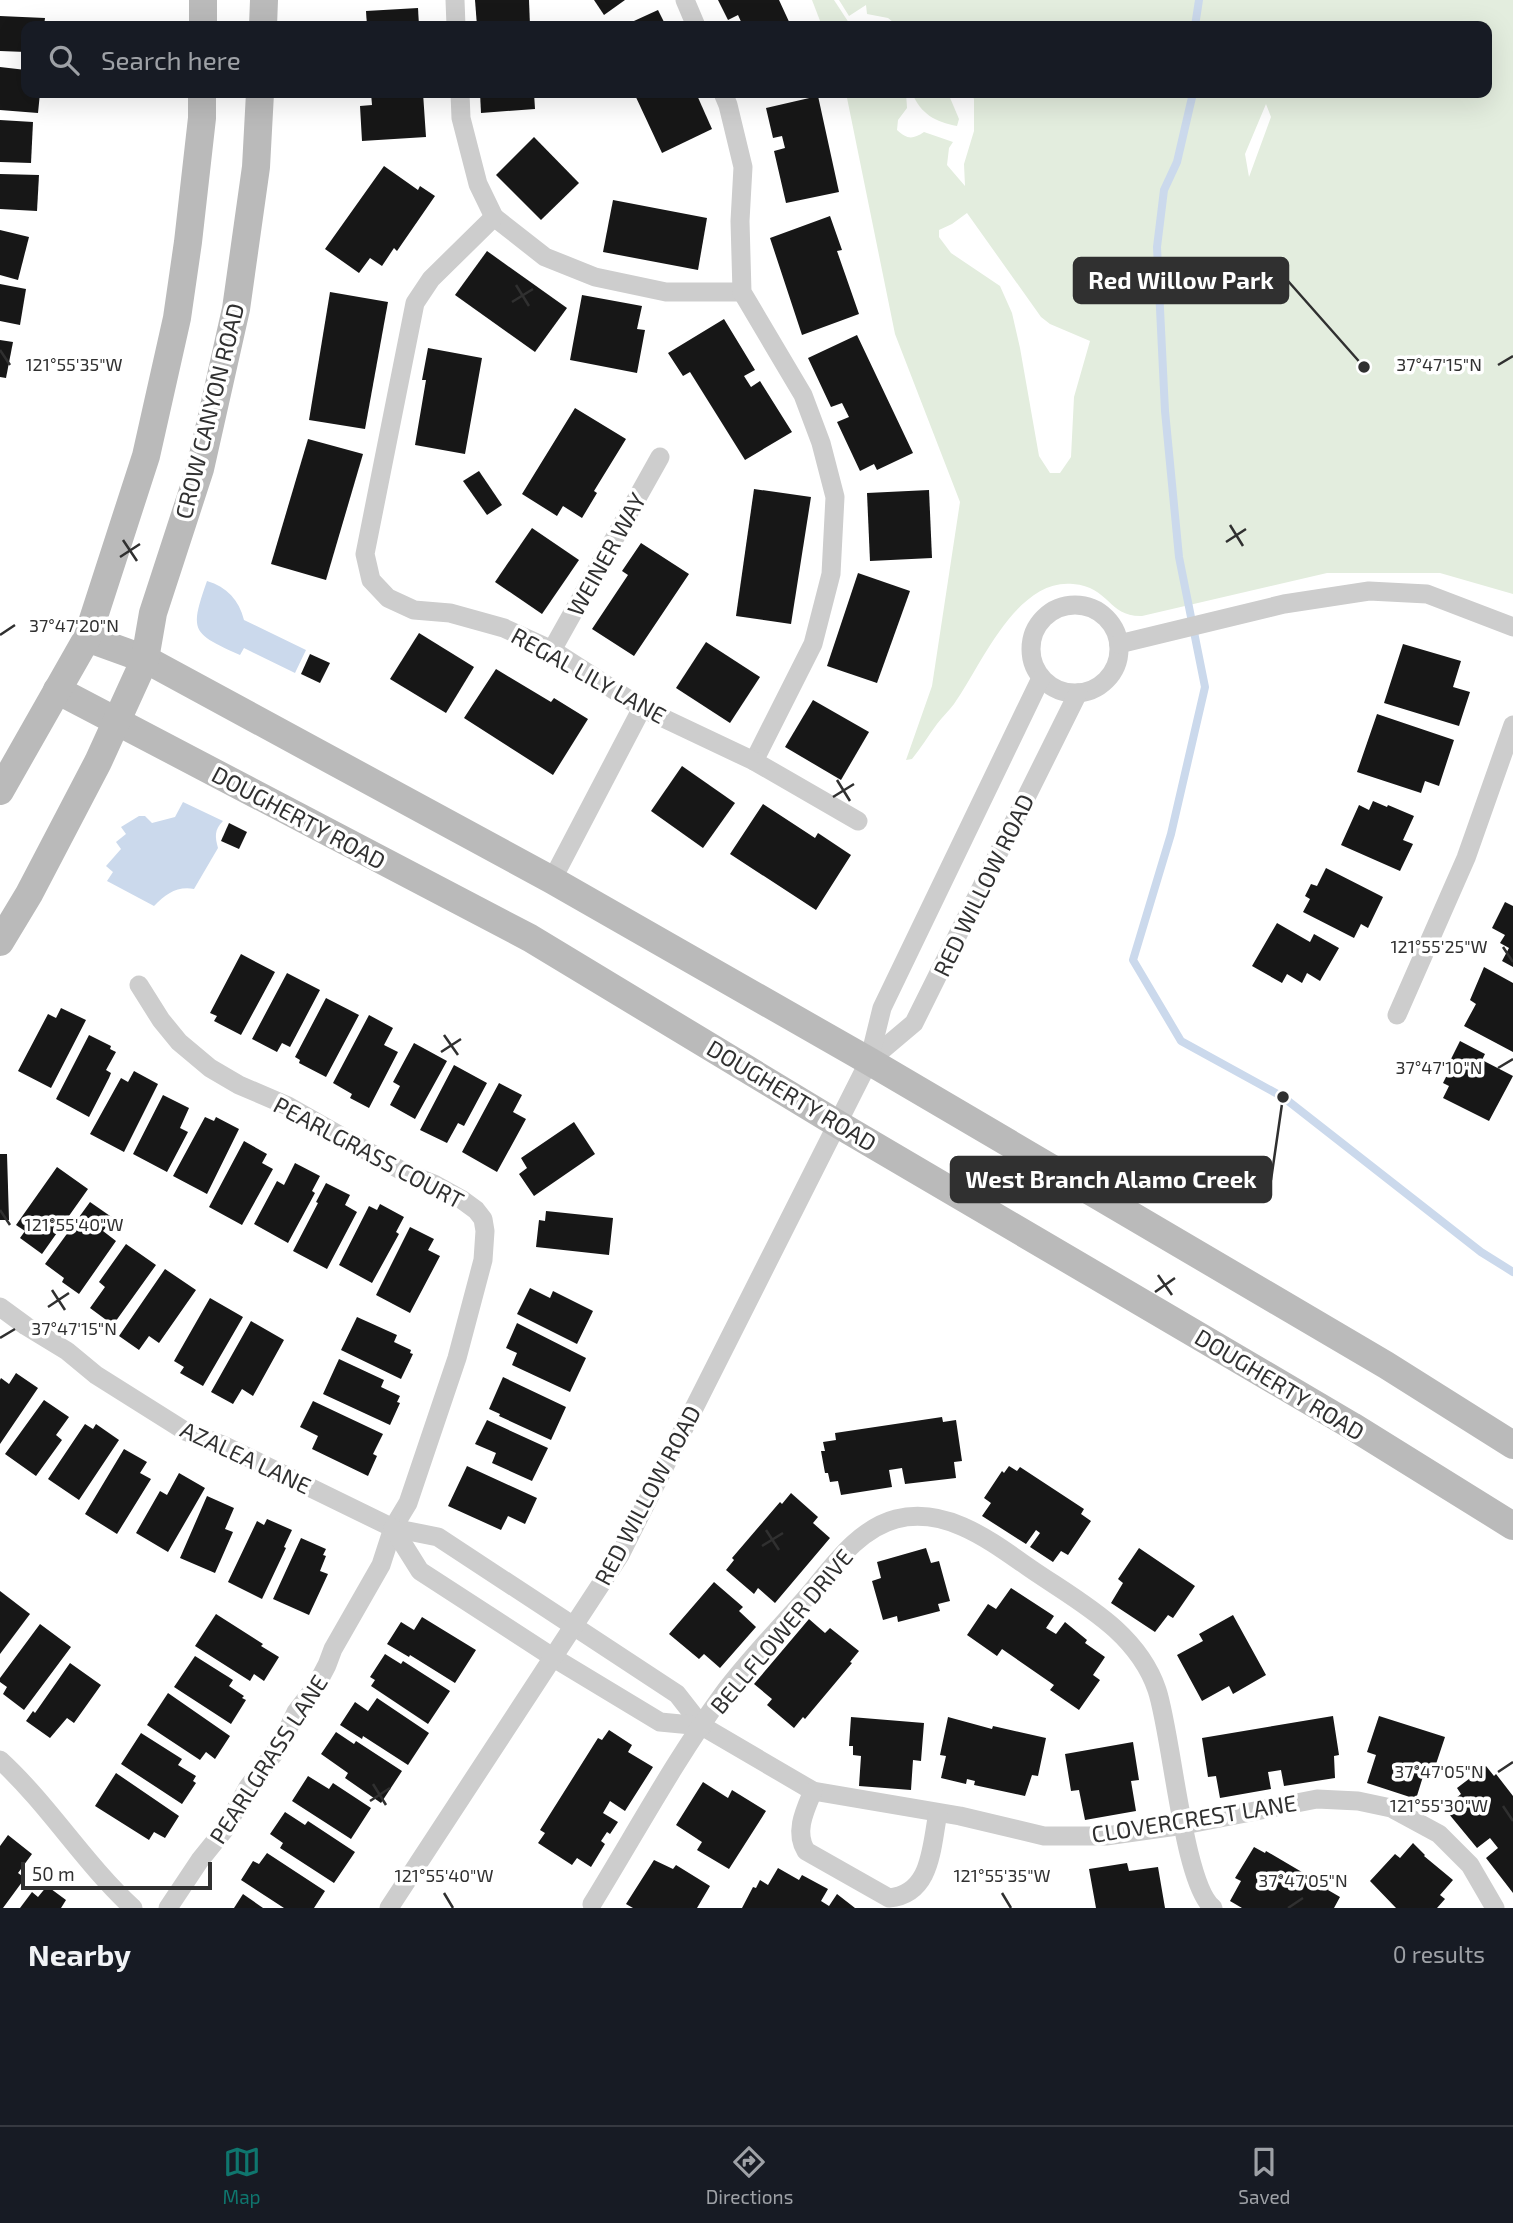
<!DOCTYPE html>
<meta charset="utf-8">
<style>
:root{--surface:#171b24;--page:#242831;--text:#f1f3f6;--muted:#9ea1a6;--line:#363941;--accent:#0f766e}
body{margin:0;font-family:"Exo 2",sans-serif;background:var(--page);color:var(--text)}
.scale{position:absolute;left:21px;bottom:18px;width:191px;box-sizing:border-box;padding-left:7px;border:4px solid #303030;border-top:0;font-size:19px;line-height:24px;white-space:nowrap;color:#303030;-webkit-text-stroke:5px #fff;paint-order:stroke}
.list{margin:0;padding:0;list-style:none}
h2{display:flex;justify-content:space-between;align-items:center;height:91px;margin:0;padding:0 28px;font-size:30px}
h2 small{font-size:23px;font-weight:400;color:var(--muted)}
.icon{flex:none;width:38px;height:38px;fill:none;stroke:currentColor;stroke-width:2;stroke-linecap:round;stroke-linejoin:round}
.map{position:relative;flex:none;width:1513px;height:1908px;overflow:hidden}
.search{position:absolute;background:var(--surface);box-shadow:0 7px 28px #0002;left:21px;right:21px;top:21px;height:77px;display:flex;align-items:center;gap:18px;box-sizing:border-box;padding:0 24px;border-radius:14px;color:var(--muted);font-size:26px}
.sheet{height:217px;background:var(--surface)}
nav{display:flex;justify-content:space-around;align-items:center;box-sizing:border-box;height:98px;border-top:2px solid var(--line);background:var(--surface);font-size:19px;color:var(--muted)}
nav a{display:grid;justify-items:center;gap:4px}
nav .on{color:var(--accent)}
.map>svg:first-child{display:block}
</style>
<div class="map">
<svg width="1513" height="1908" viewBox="0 0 1513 1908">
<rect width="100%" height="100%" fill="#fff"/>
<!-- green -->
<g fill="#e3edde" fill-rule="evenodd">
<path d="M812,0h22l17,26h-29z"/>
<path d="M839,0h674v594l-73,-21h-113l-185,43c-34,1 -32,-29 -69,-32 -57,-6 -92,82 -119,120 -5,7 -12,13 -17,20 -9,12 -16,24 -25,35l-6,1 26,-74 28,-184 -65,-168 -49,-241h60l1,15 -9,12 -1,10c10,9 15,10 27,2l29,10 -4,6 -2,17 18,21 -1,-22 10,-33v-32l-3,-6h516v-67h-589l-10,-8 -21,-4 -1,-9 -17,11zM1266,104l5,13 -22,60 -4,-23zM967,213l74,104 9,7 40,17 -16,56 -3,60 -11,16h-10l-11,-17 -19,-108 -8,-35 -12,-27 -49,-33 -12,-16v-7l13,-6z"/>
<path d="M912,93h36l11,26 -2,7c-22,-4 -36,-12 -45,-33z"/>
</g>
<!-- water -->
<g fill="#cbd9ec">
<path d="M207,581c20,6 32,19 37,39l62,30 -11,23 -51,-25 -4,7c-48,-22 -51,-23 -33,-74z"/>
<path d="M183,802l40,19c-9,9 -8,16 -5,27l-24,41c-17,-3 -28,5 -40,17l-47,-25 6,-9 -7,-6 15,-17 -5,-7 10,-8 -5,-7 18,-11h6l7,7 23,-6z"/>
</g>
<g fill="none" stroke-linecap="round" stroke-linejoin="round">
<!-- stream -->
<g stroke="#cbd9ec" stroke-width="8">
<path d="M1195,26l4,-26"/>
<path d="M1193,93l-16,69 -13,28 -7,57 8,164 14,146 26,130 -34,147 -38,126 48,81 102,56 198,155 32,20"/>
</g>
</g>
<!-- building -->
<g fill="#171717">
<path d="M475,0h54l1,26h-53z"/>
<path d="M594,0h31l-21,15z"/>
<path d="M718,0h61l12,26h-48l-5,-11 -10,5z"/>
<path d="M418,8l1,18h-52l-1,-15z"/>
<path d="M658,10l8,16h-43z"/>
<path d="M0,16l45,2 -1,8h-18v26l-26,-1z"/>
<path d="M0,67l26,3v23h14l-2,20 -38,-3z"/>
<path d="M371,93h52l3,44 -64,4 -2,-35 12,-1z"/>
<path d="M480,93h54l1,16 -54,4z"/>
<path d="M634,93h62l16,36 -50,24z"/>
<path d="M818,96l21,96 -53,11 -12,-52 11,-3 -3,-12 -9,2 -7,-30z"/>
<path d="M0,120l33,2 -2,41 -31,-1z"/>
<path d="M534,137l45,46 -38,37 -45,-45z"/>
<path d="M384,166l34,24 2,-4 15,10 -38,55 -3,-3 -12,18 -12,-8 -11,15 -34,-24z"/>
<path d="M0,174l39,1 -2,36 -37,-2z"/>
<path d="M613,200l94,18 -9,52 -95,-18z"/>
<path d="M830,216l12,34 -5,1 22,63 -57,21 -32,-97z"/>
<path d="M0,230l29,7 -11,43 -18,-5z"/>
<path d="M487,251l80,57 -32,44 -80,-57z"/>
<path d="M0,284l26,5 -6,36 -20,-4z"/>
<path d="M330,292l58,10 -23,127 -56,-9z"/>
<path d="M582,295l60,11 -5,23 8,1 -8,43 -67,-13z"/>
<path d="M724,319l31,51 -11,6 7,11 9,-6 32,51 -47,28 -55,-88 -7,4 -15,-23z"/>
<path d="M857,335l56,118 -36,17 -3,-6 -14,7 -23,-49 12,-5 -7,-14 -11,4 -23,-49z"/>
<path d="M0,340l13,2 -7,36 -6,-1z"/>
<path d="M428,348l54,10 -17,96 -50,-9 11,-65h-4z"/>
<path d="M575,408l51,31 -32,52 3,2 -15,25 -19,-12 -6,10 -35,-22z"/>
<path d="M308,439l55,15 -37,126 -55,-16z"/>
<path d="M479,471l23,34 -15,10 -24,-34z"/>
<path d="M754,489l57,8 -20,127 -55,-8z"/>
<path d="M929,490l3,68 -62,3 -3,-68z"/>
<path d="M532,528l47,32 -37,54 -47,-32z"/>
<path d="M641,543l48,31 -55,82 -42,-27 36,-54 -6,-4z"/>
<path d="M858,573l52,18 -33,92 -50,-17z"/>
<path d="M419,633l55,34 -28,46 -56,-34z"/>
<path d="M706,642l54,35 -30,46 -54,-35z"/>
<path d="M1403,644l58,17 -8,26 17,5 -11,34 -75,-23z"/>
<path d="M310,654l20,9 -10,20 -19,-9z"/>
<path d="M496,669l55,33 3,-4 34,21 -35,56 -89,-57z"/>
<path d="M813,700l56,32 -28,48 -56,-33z"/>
<path d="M1377,714l77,26 -15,46 -14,-5 -4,12 -64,-21z"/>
<path d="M682,766l53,37 -32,45 -52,-37z"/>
<path d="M1373,801l14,6 1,-2 26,11 -11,24 10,4 -13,27 -59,-26 18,-40 10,5z"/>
<path d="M763,804l52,34 3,-5 33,22 -35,55 -86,-56z"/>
<path d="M229,823l18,9 -8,17 -18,-8z"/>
<path d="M1326,868l57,29 -15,31 -7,-4 -7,14 -51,-26 7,-13 -5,-3 6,-12 6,2z"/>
<path d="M1505,902l8,4v61l-11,-6 7,-13 -9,-5 5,-8 -13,-7z"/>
<path d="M1277,923l33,19 4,-8 25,14 -19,33 -13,-8 -5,10 -15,-9 -5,9 -30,-17z"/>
<path d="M241,954l34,18 -34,63 -27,-14 3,-5 -7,-3z"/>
<path d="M1484,967l29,16v69l-49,-26 12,-22 -6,-4z"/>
<path d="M287,973l33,17 -30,57 -8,-4 -5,9 -25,-13z"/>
<path d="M326,998l33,17 -33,62 -27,-14 1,-3 -5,-3z"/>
<path d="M61,1008l25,12 -35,68 -33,-17 30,-57 8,4z"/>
<path d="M369,1015l24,13 -9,17 14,7 -29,56 -19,-10 2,-4 -19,-11z"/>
<path d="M89,1035l22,11 -1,3 6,3 -10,18 5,3 -2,5 -20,39 -33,-18z"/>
<path d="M1460,1041l25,13 -3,6 31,16 -24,45 -46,-23 6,-12 -6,-3 11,-22 -3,-2z"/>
<path d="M414,1043l33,18 -32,58 -25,-14 10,-19 -7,-4z"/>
<path d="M454,1065l33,18 -23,43 -6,-3 -11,20 -27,-13z"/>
<path d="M134,1071l24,13 -34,68 -34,-18 31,-56 7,4z"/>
<path d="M499,1083l23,12 -9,17 13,7 -29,53 -35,-20z"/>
<path d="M163,1095l26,13 -9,20 8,4 -21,40 -34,-18z"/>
<path d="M205,1117l9,4 2,-4 23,12 -32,65 -34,-18z"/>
<path d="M574,1122l21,32 -61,42 -15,-22 8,-6 -6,-10z"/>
<path d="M244,1141l23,13 -5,9 11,6 -31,56 -33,-18z"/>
<path d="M0,1154h7l2,66h-9z"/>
<path d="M295,1163l25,13 -8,15 3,2 -27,50 -34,-19 23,-43 7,4z"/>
<path d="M57,1167l31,22 -46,65 -22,-16 5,-7 -9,-6z"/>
<path d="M326,1183l24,12 -5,10 12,7 -30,57 -34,-18 25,-48 -2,-1z"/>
<path d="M90,1202l23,16 -10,13 13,10 -37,53 -17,-12 2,-4 -19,-14z"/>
<path d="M380,1204l24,13 -8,15 3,2 -27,49 -33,-18 30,-59 8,4z"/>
<path d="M546,1211l67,7 -4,37 -73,-8 3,-27 6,1z"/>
<path d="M410,1227l24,12 -6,11 12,6 -30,57 -34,-18z"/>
<path d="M126,1244l30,21 -43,60 -23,-17 15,-21 -6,-5z"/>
<path d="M165,1269l31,21 -37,53 -10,-7 -10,14 -20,-14z"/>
<path d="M530,1288l20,10 3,-7 40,20 -16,33 -60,-30z"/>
<path d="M210,1298l33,19 -40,69 -23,-13 4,-6 -10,-6z"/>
<path d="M357,1317l40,18 -3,7 17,8 -1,3 3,1 -12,25 -60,-29z"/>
<path d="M251,1321l33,19 -31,56 -11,-7 -9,15 -22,-12z"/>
<path d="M517,1323l69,35 -16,34 -58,-27 5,-12 -11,-5z"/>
<path d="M339,1359l45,21 -3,7 19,9 -3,6 3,1 -10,22 -67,-31z"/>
<path d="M16,1373l22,15 -38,56v-64l1,-2 8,6z"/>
<path d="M503,1377l63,30 -15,33 -52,-24 1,-2 -11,-5z"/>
<path d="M44,1400l25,17 -13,18 6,5 -26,36 -31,-22z"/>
<path d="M313,1401l70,33 -10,20 4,2 -9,20 -56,-27 6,-13 -18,-9z"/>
<path d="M942,1417l1,5 13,-2 6,41 -8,1 2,16 -51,6 -3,-16 -13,2 3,17 -51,8 -3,-14 -8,1 -2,-9h-3l-4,-22h4l-2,-9 13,-2 -1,-7z"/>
<path d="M487,1420l61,28 -16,33 -40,-18 4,-10 -21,-9z"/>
<path d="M85,1424l8,5 3,-5 23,16 -40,60 -31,-21z"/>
<path d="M124,1449l23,13 -7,11 11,6 -34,55 -32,-20z"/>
<path d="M467,1466l70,32 -12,26 -17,-8 -7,14 -53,-24z"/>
<path d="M1009,1466l8,5 3,-4 64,42 -3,5 10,7 -23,34 -7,-4 -8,11 -23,-15 10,-14 -4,-3 -10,14 -44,-28 9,-13 -7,-5 18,-27 2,2z"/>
<path d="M179,1473l26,15 -37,64 -32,-19 24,-42 7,4z"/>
<path d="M791,1493l27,24 -5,6 17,15 -55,65 -17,-15 -4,6 -28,-24 8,-10 -2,-2 48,-56 2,2z"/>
<path d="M207,1496l27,12 -9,21 8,3 -18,41 -35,-15z"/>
<path d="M267,1519l25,11 -8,17 2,1 -24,51 -34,-17 29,-61 7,4z"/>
<path d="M301,1538l25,11 -3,6 3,1 -6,15 8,3 -19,41 -36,-16z"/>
<path d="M926,1548l5,15 8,-2 11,40 -12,3 2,7 -42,11 -1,-6 -14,4 -11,-39 9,-3 -4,-16z"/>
<path d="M1139,1548l56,38 -22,32 -5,-3 -13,17 -44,-29 12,-20 -5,-4z"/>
<path d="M714,1582l29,25 -4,4 17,16 -36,41 -16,-14 -5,5 -30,-25z"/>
<path d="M1011,1588l43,28 -8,12 10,6 9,-12 22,18 -2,3 20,14 -12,18 7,5 -21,30 -29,-20 4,-5 -52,-36 -5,7 -30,-21 21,-31 8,5z"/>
<path d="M0,1591l30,23 -30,40z"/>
<path d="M216,1614l47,30 -2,2 18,11 -15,24 -10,-7 -4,7 -55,-35z"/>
<path d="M1233,1615l33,60 -33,19 -4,-8 -27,15 -25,-46 26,-14 -4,-7z"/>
<path d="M422,1617l54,33 -21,33 -45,-28 -1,2 -22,-13 14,-22 13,8z"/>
<path d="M809,1619l16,14 5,-5 29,23 -9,11 2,1 -47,56 -2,-2 -9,11 -27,-23 5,-6 -18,-15z"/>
<path d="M40,1624l31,23 -47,63 -21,-16 4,-7 -7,-5v-4z"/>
<path d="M385,1654l16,10 2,-3 47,30 -22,33 -57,-38 4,-6 -5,-3z"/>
<path d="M195,1656l38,24 -4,6 15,10 -2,2 4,2 -15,24 -57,-37z"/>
<path d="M70,1663l31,22 -27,38 -7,-5 -17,20 -24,-17 7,-10 2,2z"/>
<path d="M168,1693l62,43 -15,23 -9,-7 -6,8 -53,-35z"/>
<path d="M377,1698l52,35 -21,32 -45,-29 -1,3 -22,-14 15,-23 13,9z"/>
<path d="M1333,1716l6,39 -5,1 1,22 -51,8 -3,-16 -13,2 3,17 -51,9 -4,-22 -8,1 -6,-39z"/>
<path d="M1379,1716l66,21 -12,36 -8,-3 -9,29 -49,-16 9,-28 -9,-3z"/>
<path d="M851,1717l73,6 -3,38 -8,-1 -2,30 -52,-4 2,-30 -8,-1v-9h-4z"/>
<path d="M948,1717l44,12 1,-3 53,12 -8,38 -6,-1 -7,21 -51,-11 1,-4 -8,-2 -1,5 -25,-6 5,-22 -6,-1z"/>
<path d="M609,1730l23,15 -4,7 25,15 -28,44 -15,-10 -7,12 15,9 -8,12 -3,-2 -6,9 4,3 -14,23 -14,-9 -5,7 -34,-22 7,-10 -5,-3 58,-92 4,2z"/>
<path d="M336,1732l18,12 2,-3 46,30 -21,32 -36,-25 3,-5 -27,-19z"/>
<path d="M141,1733l41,26 -4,6 18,11 -3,5 3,2 -14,21 -61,-40z"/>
<path d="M1133,1742l6,38 -8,1 5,30 -51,9 -6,-30 -8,1 -6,-37z"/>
<path d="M1486,1766l8,10 2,-2 17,22v97l-27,-35 12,-10 -8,-10 -13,10 -33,-40 17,-14 -4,-6z"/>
<path d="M116,1773l63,43 -14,22 -11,-6 -5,8 -54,-34z"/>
<path d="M308,1776l21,13 4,-6 38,25 -20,31 -59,-38z"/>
<path d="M703,1782l25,16 4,-8 34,21 -37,58 -32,-19 5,-8 -26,-17z"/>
<path d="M285,1812l20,13 3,-4 47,31 -21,31 -54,-35 3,-5 -13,-9z"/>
<path d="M8,1835l24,19 -14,19 7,5 -22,30h-3v-62z"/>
<path d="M1413,1843l12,12 -1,1 29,24 -13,15 5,4 -8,9h-41l-26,-27 25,-27 5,4z"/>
<path d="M1254,1847l11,6 1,-2 63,37 -1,2 12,7 -6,11h-92l-12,-7 11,-20 -6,-3z"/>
<path d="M267,1853l58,38 -11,17h-30l-43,-28 12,-19 6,3z"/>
<path d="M654,1860l19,9 3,-4 34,21 -13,22h-64l-7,-4z"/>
<path d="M1127,1863l2,8 29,-4 7,41h-69l-7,-39z"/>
<path d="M778,1868l21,12 3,-5 26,14 -7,12 8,5 8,-12 18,14h-113l11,-21 3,1 4,-8 8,5z"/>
<path d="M47,1886l19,14 -5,8h-41l12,-16 6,5z"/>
<path d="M243,1894l20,14h-29z"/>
</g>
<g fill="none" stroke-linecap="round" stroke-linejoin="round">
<!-- minor -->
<g stroke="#cdcdcd" stroke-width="19">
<path d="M455,0l1,26"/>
<path d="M685,0l11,26"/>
<path d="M460,93l1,25 17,66 16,33 51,40 50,20 71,15h76"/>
<path d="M723,93l5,12 15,62 -3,54 2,71 61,103 18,48 14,54 -4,77 -18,70 -59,117"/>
<path d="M494,217l-63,62 -16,24 -50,251 6,26 17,18 26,12 36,3 54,15 48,22 90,58 112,53 104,60"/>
<circle cx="1075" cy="649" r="44"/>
<path d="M1119,644l165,-40 85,-13 58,3 86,33"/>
<path d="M552,650l108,-193"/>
<path d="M552,880l90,-172"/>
<path d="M139,985l22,35 18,22 31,26 29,17 49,21 116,66 30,12 27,15 15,11 7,9 2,12 -2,29 -26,98 -49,145 -15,25 -12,37 -48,84 -6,16 -11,21 -20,26 -16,34 -32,41 -23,42 -25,31 -32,48"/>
<path d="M1397,1015l69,-157 47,-133"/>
<path d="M869,1061l45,-38 164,-330"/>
<path d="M0,1307l26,19 41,25 29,24 89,56 40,15 168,82 45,9 239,157 25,32 111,65 147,25 84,20h62l78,-11 133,-26 41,2 33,7 48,26 31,31 25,43"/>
<path d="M393,1528l27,43 134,87 106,64 42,4"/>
<path d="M0,1760c49,45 84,103 133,148"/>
<path d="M813,1791c-8,19 -19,41 -7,60l83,47c43,-4 42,-51 49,-85"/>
<path d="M592,1904c43,-70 83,-144 131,-210 25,-34 56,-65 83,-96 25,-29 51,-69 90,-79 51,-13 96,23 135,50 48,33 106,62 126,121 15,45 26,194 56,218"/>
<path d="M389,1908l231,-353 249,-494 13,-53 159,-330"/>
</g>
<!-- secondary -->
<g stroke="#bababa" stroke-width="28">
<path d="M203,26v-26"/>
<path d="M263,26l1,-26"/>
<path d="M87,638l58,21 407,221 317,181 517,304 127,80"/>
<path d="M57,690l473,248 306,185 516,303 161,100"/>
<path d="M0,791l87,-153 59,-182 31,-138 11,-76 14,-124v-25"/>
<path d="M0,942l29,-48 69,-132 47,-103 8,-46 47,-144 36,-160 20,-142 4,-74"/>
</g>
</g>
<!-- ticks -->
<path fill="none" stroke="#303030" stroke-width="2.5" d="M516,285l13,21M512,302l21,-13M0,350l10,15M1498,365l15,-9M1230,525l13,21M123,540l14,21M1226,542l20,-13M120,557l20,-13M0,635l15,-10M837,780l13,21M833,797l21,-13M1503,947l10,15M444,1035l14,20M441,1052l20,-13M1498,1068l15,-9M0,1210l10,15M1158,1275l14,20M52,1290l13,20M1155,1292l20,-14M48,1307l21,-14M0,1338l15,-9M766,1530l13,20M762,1546l21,-13M1498,1772l15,-10M373,1784l13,21M370,1801l20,-13M1503,1806l10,15M444,1893l9,15M1002,1893l9,15M1288,1908l15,-10"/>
<g text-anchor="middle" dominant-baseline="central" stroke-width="7" stroke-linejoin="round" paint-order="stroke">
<!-- street labels -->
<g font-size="23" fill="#303030" stroke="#fff">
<text transform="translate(209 411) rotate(-76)">CROW CANYON ROAD</text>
<text transform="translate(606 554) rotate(-61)">WEINER WAY</text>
<text transform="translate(589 675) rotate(29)">REGAL LILY LANE</text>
<text transform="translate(299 817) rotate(28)">DOUGHERTY ROAD</text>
<text transform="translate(983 885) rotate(-64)">RED WILLOW ROAD</text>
<text transform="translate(792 1095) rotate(31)">DOUGHERTY ROAD</text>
<text transform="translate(369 1152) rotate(28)">PEARLGRASS COURT</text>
<text transform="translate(1280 1384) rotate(31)">DOUGHERTY ROAD</text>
<text transform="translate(246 1457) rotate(25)">AZALEA LANE</text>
<text transform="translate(647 1495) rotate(-62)">RED WILLOW ROAD</text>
<text transform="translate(781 1631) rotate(-50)">BELLFLOWER DRIVE</text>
<text transform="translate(268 1759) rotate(-57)">PEARLGRASS LANE</text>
<text transform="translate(1194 1818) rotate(-9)">CLOVERCREST LANE</text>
</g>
</g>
<g font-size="18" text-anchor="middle" fill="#303030" stroke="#fff" stroke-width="7" stroke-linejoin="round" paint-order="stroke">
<text x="1439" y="371">37°47'15"N</text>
<text x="74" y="371">121°55'35"W</text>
<text x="74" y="632">37°47'20"N</text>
<text x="1439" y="953">121°55'25"W</text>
<text x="1439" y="1074">37°47'10"N</text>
<text x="74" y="1231">121°55'40"W</text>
<text x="74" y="1335">37°47'15"N</text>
<text x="1439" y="1778">37°47'05"N</text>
<text x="1439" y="1812">121°55'30"W</text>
<text x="444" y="1882">121°55'40"W</text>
<text x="1002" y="1882">121°55'35"W</text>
<text x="1303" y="1887">37°47'05"N</text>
</g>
<!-- callouts -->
<path fill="none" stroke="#303030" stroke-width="2.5" d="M1364 367L1288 281M1283 1097L1271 1180"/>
<g fill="#303030" stroke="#fff" stroke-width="2.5">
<circle cx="1364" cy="367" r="7"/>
<circle cx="1283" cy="1097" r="7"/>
</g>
<g fill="#303030" stroke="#303030" stroke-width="2.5">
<rect x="1074" y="258" width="214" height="45" rx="7"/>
<rect x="951" y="1157" width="320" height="45" rx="7"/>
</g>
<g font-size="24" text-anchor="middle" font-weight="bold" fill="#fff">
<text x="1181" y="289">Red Willow Park</text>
<text x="1111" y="1188">West Branch Alamo Creek</text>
</g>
</svg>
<div class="scale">50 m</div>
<div class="search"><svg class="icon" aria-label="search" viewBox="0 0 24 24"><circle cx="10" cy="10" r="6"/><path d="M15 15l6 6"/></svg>Search here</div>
</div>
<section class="sheet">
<h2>Nearby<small>0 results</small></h2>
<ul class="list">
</ul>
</section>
<nav>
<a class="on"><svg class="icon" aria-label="map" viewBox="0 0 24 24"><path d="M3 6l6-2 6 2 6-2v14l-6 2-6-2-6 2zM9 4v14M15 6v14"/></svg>Map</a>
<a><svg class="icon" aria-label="directions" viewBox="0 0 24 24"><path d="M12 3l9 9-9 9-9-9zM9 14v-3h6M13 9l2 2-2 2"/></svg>Directions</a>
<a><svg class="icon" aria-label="saved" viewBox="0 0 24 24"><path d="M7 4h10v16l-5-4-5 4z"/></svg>Saved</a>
</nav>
